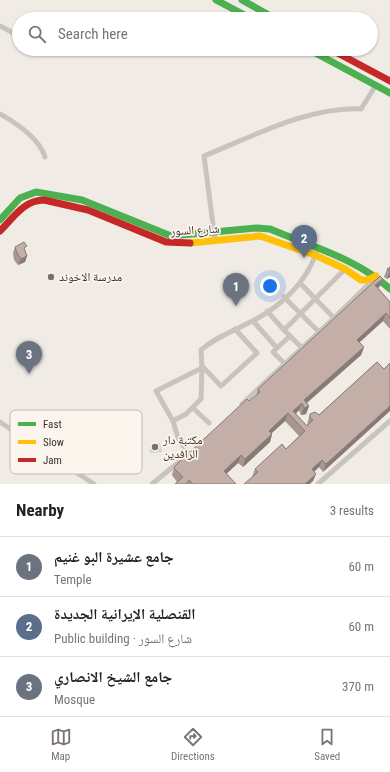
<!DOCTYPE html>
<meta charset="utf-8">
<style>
:root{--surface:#fff;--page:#f6f6f6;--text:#222;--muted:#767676;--line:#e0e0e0;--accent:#7a716c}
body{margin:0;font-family:"Roboto Condensed","Noto Naskh Arabic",sans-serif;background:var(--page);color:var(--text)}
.you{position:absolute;left:270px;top:286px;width:14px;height:14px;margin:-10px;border:3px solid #fff;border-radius:50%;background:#1a73e8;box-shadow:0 0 0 6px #1a73e833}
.badge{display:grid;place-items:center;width:26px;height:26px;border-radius:50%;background:var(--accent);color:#fff;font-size:13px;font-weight:700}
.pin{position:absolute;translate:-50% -33px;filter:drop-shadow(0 1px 2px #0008)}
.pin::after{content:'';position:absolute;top:21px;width:14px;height:12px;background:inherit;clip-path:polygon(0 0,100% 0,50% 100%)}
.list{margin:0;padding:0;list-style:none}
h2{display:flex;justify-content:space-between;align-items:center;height:52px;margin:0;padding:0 16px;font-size:17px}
h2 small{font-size:13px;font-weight:400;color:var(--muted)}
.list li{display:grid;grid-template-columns:26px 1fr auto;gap:12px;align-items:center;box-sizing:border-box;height:60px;padding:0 16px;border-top:1px solid var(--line)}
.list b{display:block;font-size:15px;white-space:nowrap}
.list p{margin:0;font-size:13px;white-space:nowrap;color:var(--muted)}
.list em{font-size:13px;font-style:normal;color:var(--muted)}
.icon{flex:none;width:22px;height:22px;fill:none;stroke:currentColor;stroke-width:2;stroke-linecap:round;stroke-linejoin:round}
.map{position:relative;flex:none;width:390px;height:484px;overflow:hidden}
.search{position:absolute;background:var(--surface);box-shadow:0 1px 3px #0004;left:12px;right:12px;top:12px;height:44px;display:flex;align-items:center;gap:10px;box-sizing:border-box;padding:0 14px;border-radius:22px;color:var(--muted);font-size:15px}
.sheet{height:232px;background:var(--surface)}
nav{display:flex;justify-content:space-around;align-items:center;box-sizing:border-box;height:56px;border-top:1px solid var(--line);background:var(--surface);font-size:11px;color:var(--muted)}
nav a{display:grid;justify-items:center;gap:2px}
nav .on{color:var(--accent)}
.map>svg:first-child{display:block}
</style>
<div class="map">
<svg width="390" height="484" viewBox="0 0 390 484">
<rect width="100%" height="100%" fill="#f0ebe5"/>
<!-- garden -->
<path fill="#d1d6bf" d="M160,443l2,9 -12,1v-7z"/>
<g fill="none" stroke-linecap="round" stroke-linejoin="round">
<!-- street -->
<g stroke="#c9c3be" stroke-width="5">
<path d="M0,26l19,10"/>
<path d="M0,114c16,9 39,24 45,43"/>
<path d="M215,240l-11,-84c47,-19 106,-50 157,-47l15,-24"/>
<path d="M300,283l34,35 42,-41"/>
<path d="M284,297l35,35"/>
<path d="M267,311l17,19 61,-61"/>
<path d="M253,321l24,27 13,-12"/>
<path d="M284,330l18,18"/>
<path d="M277,348l-4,4 12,12"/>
<path d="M202,366l19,20 36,-33 -22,-24"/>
<path d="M242,404l92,-86"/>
<path d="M193,408l16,15"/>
<path d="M173,421l13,-7 15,-15 1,-31"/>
<path d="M0,422l94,62"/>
<path d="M188,454l-10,-16 -5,-17 -17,-30 46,-23 -1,-18c17,-15 38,-21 57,-32 25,-14 49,-37 58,-65"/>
<path d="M152,484l27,-22"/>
<path d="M318,484l72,-63"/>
</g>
<!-- fast -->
<g stroke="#4caf50" stroke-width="7">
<path d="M216,0l36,19"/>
<path d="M242,0l34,19"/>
<path d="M308,49l82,44"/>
<path d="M0,220l20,-22 16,-6 46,8 89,36 86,-8 13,1c40,17 88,30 120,60"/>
</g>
<!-- slow -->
<path stroke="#ffc107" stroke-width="7" d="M190,243l70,-7 55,19 30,14 16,11h6l9,-4"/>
<!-- jam -->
<g stroke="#c62828" stroke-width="7">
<path d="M330,49l60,32"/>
<path d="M0,231c13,-13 24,-31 44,-31l44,10 78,32 24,1"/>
</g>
</g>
<!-- wall -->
<g fill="#a89690">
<path d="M15,247l10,4 2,5 -2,6 -7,3 -4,-5 -1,-7z"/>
<path d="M390,267v10l-3,2 -3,-2 3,-8z"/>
<path d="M383,279l-3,7 -2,2 12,14v27l-7,-8 -24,22 5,4 -3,8 -54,48 2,3 -3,8 -5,1 -2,-5 -3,4 11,12 1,-5 2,-7 9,1 58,-53 -54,110 -4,-5 -5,5 -1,9 -61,-4 3,-8 31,-20 13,-13 -14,-15 -13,12v1l-2,8 -27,25 -5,-4 -12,11 10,10h-61l2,-2 -5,-7 2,-7 82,-72 2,-7z"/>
</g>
<!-- shaded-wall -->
<g fill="#887a75">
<path d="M27,256l-2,6 -7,3 3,-6z"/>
<path d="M390,272v5l-3,2z"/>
<path d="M383,279l-3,7 -7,7 2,-8z"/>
<path d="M386,313l-3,8 -29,26 3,-7z"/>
<path d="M364,347l-3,8 -58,51 1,-6z"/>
<path d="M302,403l-3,7 -7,7 1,-6z"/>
<path d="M309,406l-3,8 -5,1 3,-7z"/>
<path d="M390,406v5l-67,61 3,-8z"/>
<path d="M288,413l-3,8 -19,17 3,-7z"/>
<path d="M272,434l-2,8 -27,25 2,-8z"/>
<path d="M241,455l-3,8 -17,16 3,-8z"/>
<path d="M322,460l-3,7 -10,9 3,-7z"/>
<path d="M316,474l-3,7 -3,3h-5z"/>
</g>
<!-- building -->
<g fill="#c3afa7" stroke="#887a75">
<path d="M24,242l3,4 -3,2 3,8 -6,3 -4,-6 -2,-6z"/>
<path d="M390,267v4l-3,-2z"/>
<path d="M380,276l3,3 -8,6 15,17v16l-4,-5 -29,27 7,7 -60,53 5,6 -5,2 -2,-5 -9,8 14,15 6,-6 -3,-2v-4l5,-2 4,3 58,-53 7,7 6,-6v43l-64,58 -4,-4 -10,9 4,5 -11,10h-61l14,-12 -3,-3 27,-25 4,5 19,-18 -17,-18 -19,18 3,3 -27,25 -4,-4 -17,16 12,13h-43l-4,-4 -3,4h-11l8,-7 -9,-9 2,-3 71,-66 2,2 11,-9 -2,-3z"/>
</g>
<!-- markers -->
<g fill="#7a716c" stroke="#fbf5ee" stroke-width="1.5">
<circle cx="51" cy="277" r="4"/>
<circle cx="155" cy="447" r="4"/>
</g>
<g text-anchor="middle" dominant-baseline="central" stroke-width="3.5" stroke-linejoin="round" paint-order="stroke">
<!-- street labels -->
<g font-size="12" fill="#3b302b" stroke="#fbf5ee">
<text transform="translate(195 230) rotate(-3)">شارع السور</text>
</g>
<!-- poi labels -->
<g font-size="12" fill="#3b302b" stroke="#fbf5ee" text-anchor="start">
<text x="59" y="277">مدرسة الاخوند</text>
<text x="163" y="440">مكتبة دار<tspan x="163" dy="14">الرافدين</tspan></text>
</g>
</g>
<!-- legend -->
<rect x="10" y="410" width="132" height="64" rx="6" fill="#fbf5ee" stroke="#c1bab4" stroke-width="1"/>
<rect x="18" y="422" width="18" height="4" fill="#4caf50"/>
<rect x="18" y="440" width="18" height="4" fill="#ffc107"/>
<rect x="18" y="458" width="18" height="4" fill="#c62828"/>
<g font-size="11" fill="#3b302b">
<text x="43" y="428">Fast</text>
<text x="43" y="446">Slow</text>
<text x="43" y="464">Jam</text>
</g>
</svg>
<div class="you"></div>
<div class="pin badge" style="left:236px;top:306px;background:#6b7280">1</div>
<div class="pin badge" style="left:304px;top:258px;background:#5c6f8a">2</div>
<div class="pin badge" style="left:29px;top:374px;background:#6b7280">3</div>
<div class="search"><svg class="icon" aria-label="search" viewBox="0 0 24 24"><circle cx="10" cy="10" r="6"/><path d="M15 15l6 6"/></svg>Search here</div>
</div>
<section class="sheet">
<h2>Nearby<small>3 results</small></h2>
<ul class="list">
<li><span class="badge" style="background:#6b7280">1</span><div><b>جامع عشيرة البو غنيم</b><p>Temple</p></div><em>60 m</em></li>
<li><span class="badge" style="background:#5c6f8a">2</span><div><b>القنصلية الإيرانية الجديدة</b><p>Public building · شارع السور</p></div><em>60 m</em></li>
<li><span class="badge" style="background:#6b7280">3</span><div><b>جامع الشيخ الانصاري</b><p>Mosque</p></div><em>370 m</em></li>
</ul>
</section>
<nav>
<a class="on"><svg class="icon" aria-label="map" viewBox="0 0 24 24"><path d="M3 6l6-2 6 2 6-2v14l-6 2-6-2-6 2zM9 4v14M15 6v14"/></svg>Map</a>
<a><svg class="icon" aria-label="directions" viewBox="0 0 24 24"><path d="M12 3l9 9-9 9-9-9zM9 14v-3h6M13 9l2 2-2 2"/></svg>Directions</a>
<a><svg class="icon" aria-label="saved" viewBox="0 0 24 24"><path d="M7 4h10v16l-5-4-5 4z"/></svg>Saved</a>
</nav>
